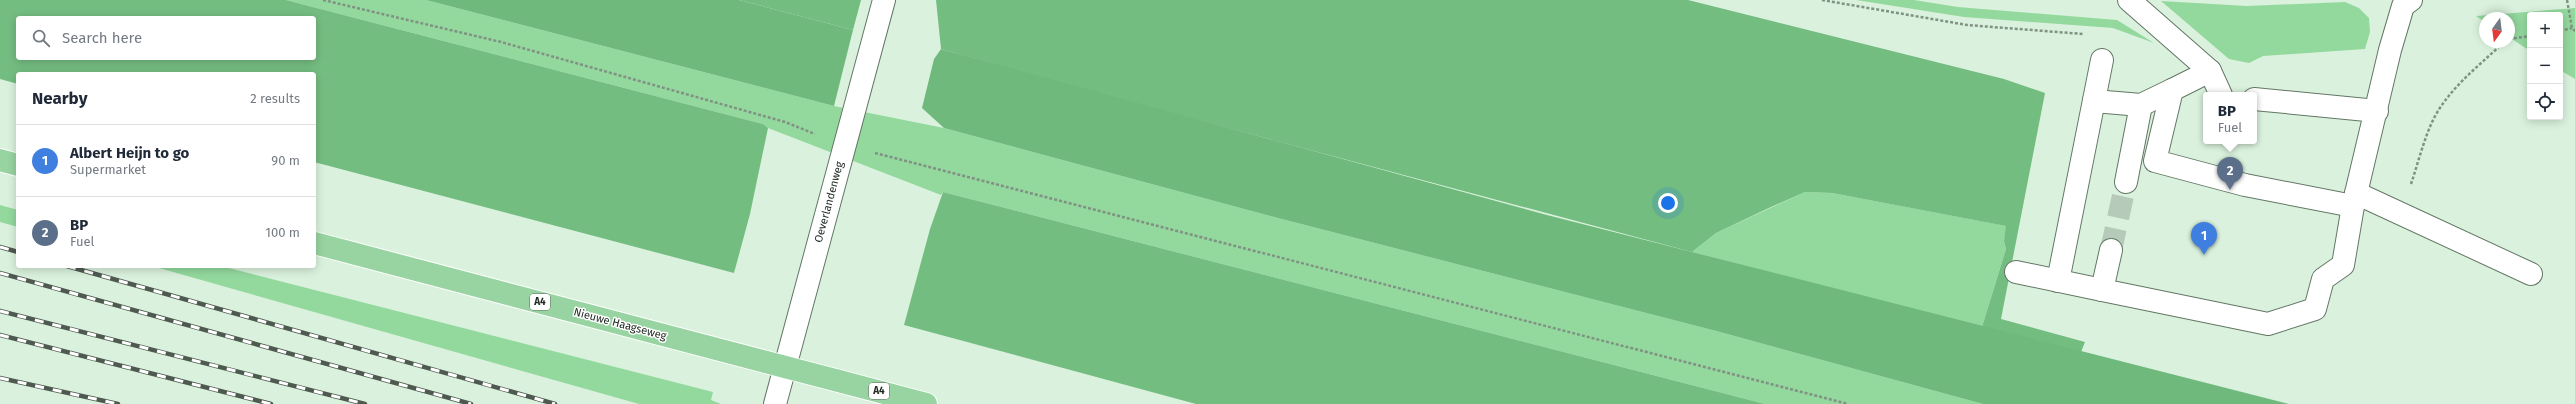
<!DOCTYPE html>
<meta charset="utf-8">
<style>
:root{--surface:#fff;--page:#f2f2f3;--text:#1f2937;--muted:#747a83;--line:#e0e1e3;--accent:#d93025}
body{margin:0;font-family:"Fira Sans",sans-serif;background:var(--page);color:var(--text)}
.controls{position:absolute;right:12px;top:12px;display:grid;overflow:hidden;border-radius:4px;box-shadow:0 2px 10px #0003}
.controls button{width:36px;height:36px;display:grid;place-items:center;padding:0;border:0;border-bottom:1px solid var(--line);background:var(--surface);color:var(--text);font:20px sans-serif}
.compass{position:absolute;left:2479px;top:12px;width:36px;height:36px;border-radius:50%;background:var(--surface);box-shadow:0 2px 10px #0003;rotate:194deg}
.you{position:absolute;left:1668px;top:203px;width:14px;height:14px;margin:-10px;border:3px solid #fff;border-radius:50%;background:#1a73e8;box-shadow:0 0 0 6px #1a73e833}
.badge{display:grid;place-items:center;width:26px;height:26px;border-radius:50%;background:var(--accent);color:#fff;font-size:13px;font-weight:700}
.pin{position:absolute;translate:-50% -33px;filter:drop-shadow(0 1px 2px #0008)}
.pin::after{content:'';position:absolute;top:21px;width:14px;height:12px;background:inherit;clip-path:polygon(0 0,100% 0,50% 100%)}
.popup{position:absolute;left:2203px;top:92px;width:54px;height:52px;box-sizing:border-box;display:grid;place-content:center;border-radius:4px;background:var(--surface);filter:drop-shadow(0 1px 3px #0005);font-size:13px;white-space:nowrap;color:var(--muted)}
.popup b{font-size:15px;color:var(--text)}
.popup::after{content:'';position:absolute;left:50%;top:100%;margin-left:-8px;border:8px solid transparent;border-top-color:var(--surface)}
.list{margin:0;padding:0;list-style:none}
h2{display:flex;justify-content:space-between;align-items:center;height:52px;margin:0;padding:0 16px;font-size:17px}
h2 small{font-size:13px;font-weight:400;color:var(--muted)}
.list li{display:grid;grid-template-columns:26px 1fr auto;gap:12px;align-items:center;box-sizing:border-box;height:72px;padding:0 16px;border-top:1px solid var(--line)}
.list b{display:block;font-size:15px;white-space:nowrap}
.list p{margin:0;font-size:13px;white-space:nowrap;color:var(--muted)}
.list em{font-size:13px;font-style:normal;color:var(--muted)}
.icon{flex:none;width:22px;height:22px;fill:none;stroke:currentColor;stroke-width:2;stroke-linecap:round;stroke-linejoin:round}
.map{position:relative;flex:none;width:2575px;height:404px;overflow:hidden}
.search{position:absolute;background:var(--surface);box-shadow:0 2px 10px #0003;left:16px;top:16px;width:300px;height:44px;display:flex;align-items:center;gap:10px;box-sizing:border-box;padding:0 14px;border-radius:4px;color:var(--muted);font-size:15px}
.panel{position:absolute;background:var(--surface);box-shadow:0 2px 10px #0003;left:16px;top:72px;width:300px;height:196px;border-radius:4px}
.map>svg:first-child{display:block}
</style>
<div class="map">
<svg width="2575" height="404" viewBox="0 0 2575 404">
<rect width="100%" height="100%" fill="#daf2dd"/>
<!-- green -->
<g fill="#93d99e">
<path d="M286,0h140l408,106 110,22 330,89 446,115 263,72h-218l-822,-212 -2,3 -173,-67 -5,-4z"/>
<path d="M1856,0h58l44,7 159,13 37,23 -41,-15 -149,-11z"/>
<path d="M2161,1l86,5 98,-4 14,6 10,10 1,14 -5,17 -102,7 -14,7 -20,-4z"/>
<path d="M2575,8v71l-15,-9v-55h-30v36l-21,-14v-19h-24v4l-9,-6z"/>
<path d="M1805,192l27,1 175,33 -3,15 2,8 -24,78 -290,-75 24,-19z"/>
<path d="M0,205l18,5v17l-18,-5z"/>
<path d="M152,266h69l492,126 -2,8 10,4h-82z"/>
</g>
<!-- forest -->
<g fill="#74bd81" fill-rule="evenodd">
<path d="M0,0h286l477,124 5,4 -18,86 -16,59 -420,-111v-88h-296v10l-18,-5zM18,18h296v40h-296z"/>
<path d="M739,0h122l-8,30z"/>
<path d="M936,0h752l316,79 41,14 -44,226 84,23 -4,10 -99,-25 24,-78 -2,-8 2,-15 -174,-33 -27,-1 -34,15 -55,26 -24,19 -595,-159 -156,-44z"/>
<path d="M943,192l822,212h-569l-292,-79 26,-96z"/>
</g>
<!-- water -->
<g fill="#70b97d">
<path d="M426,0h313l114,30 -19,76z"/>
<path d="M941,49l606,166 742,189h-306l-263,-72 -446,-115 -330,-89 -22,-20 12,-49z"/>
</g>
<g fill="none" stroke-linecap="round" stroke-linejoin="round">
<!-- minor-tunnel -->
<path stroke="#b5cab8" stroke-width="22" stroke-dasharray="22 11" stroke-linecap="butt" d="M2111,250l15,-68"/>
<defs>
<g id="minor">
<path d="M2129,0l81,71 11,24"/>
<path d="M2210,71l-38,19 -17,71 90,24 108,21"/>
<path d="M2254,99l123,12"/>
<path d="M2094,101l47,4 31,-15"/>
<path d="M2126,182l15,-77"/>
<path d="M2356,193l175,81"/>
<path d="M2111,250l-9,40 166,34 47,-15 8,-30 20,-14 10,-59 37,-156 13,-44 8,-6"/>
<path d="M2016,272l86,18"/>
<path d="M2058,281l44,-221"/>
<path d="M775,404l109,-404"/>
</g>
<g id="highway">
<path d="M0,160l18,5"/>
<path d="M314,243l452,119"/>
<path d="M835,380l91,24"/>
</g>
</defs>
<!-- minor casing -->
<use href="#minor" stroke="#637765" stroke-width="24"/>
<!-- highway casing -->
<use href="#highway" stroke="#fff" stroke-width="24"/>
<!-- path -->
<g stroke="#819284" stroke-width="2.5" stroke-dasharray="3 2" stroke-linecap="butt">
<path d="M323,0l178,42 284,80 30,12"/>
<path d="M1822,0l145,25 116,9"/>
<path d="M2567,0l5,28 3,3"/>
<path d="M2560,31l12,-3"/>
<path d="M2509,39l21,-3"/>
<path d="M875,153l973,251"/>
<path d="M2411,184c7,-21 13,-45 22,-64 16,-32 46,-54 71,-78"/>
</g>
<!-- minor -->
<use href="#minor" stroke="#fff" stroke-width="22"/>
<!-- highway -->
<use href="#highway" stroke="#98d4a1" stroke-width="22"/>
<defs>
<g id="rail">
<path d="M0,247l18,5"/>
<path d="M67,266l488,138"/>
<path d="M0,273l471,131"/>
<path d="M0,311l365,93"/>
<path d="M0,335l271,69"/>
<path d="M0,378l118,26"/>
</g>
</defs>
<!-- rail casing -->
<use href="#rail" stroke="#4e5a50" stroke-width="4.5"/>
<!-- rail -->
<use href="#rail" stroke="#fff" stroke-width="3" stroke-dasharray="9" stroke-linecap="butt"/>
<defs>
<path id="highway-bridge" d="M766,362l69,18"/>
</defs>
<!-- highway-bridge casing -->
<use href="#highway-bridge" stroke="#fff" stroke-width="24" stroke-linecap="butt"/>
<!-- highway-bridge -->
<use href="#highway-bridge" stroke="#98d4a1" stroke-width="22"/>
</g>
<g text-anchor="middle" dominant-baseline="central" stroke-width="3" stroke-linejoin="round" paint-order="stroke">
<!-- shield labels -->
<g fill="#fff" stroke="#646b66" stroke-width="1">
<rect x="530" y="294" width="20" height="16" rx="3"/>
<rect x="869" y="383" width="20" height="16" rx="3"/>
</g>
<g font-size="10" font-weight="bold" fill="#222b24">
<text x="540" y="302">A4</text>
<text x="879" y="391">A4</text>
</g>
<!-- street labels -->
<g font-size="11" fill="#222b24" stroke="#fff">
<text transform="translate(829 202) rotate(-75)">Oeverlandenweg</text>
<text transform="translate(620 324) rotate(15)">Nieuwe Haagseweg</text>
</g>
</g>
</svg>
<div class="controls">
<button>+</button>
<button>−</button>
<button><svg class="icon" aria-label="locate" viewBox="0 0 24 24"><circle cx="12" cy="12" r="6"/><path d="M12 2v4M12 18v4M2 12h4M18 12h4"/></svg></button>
</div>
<svg class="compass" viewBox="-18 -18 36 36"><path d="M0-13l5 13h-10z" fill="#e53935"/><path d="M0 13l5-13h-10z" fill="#747a83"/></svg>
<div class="you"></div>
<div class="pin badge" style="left:2204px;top:255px;background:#3f7fe0">1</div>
<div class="pin badge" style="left:2230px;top:190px;background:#5c6f8a">2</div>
<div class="popup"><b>BP</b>Fuel</div>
<div class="search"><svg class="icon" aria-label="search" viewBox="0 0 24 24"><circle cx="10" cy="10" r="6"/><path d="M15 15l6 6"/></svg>Search here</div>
<section class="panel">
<h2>Nearby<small>2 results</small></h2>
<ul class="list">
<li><span class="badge" style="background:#3f7fe0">1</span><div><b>Albert Heijn to go</b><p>Supermarket</p></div><em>90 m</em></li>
<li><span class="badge" style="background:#5c6f8a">2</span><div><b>BP</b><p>Fuel</p></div><em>100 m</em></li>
</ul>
</section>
</div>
